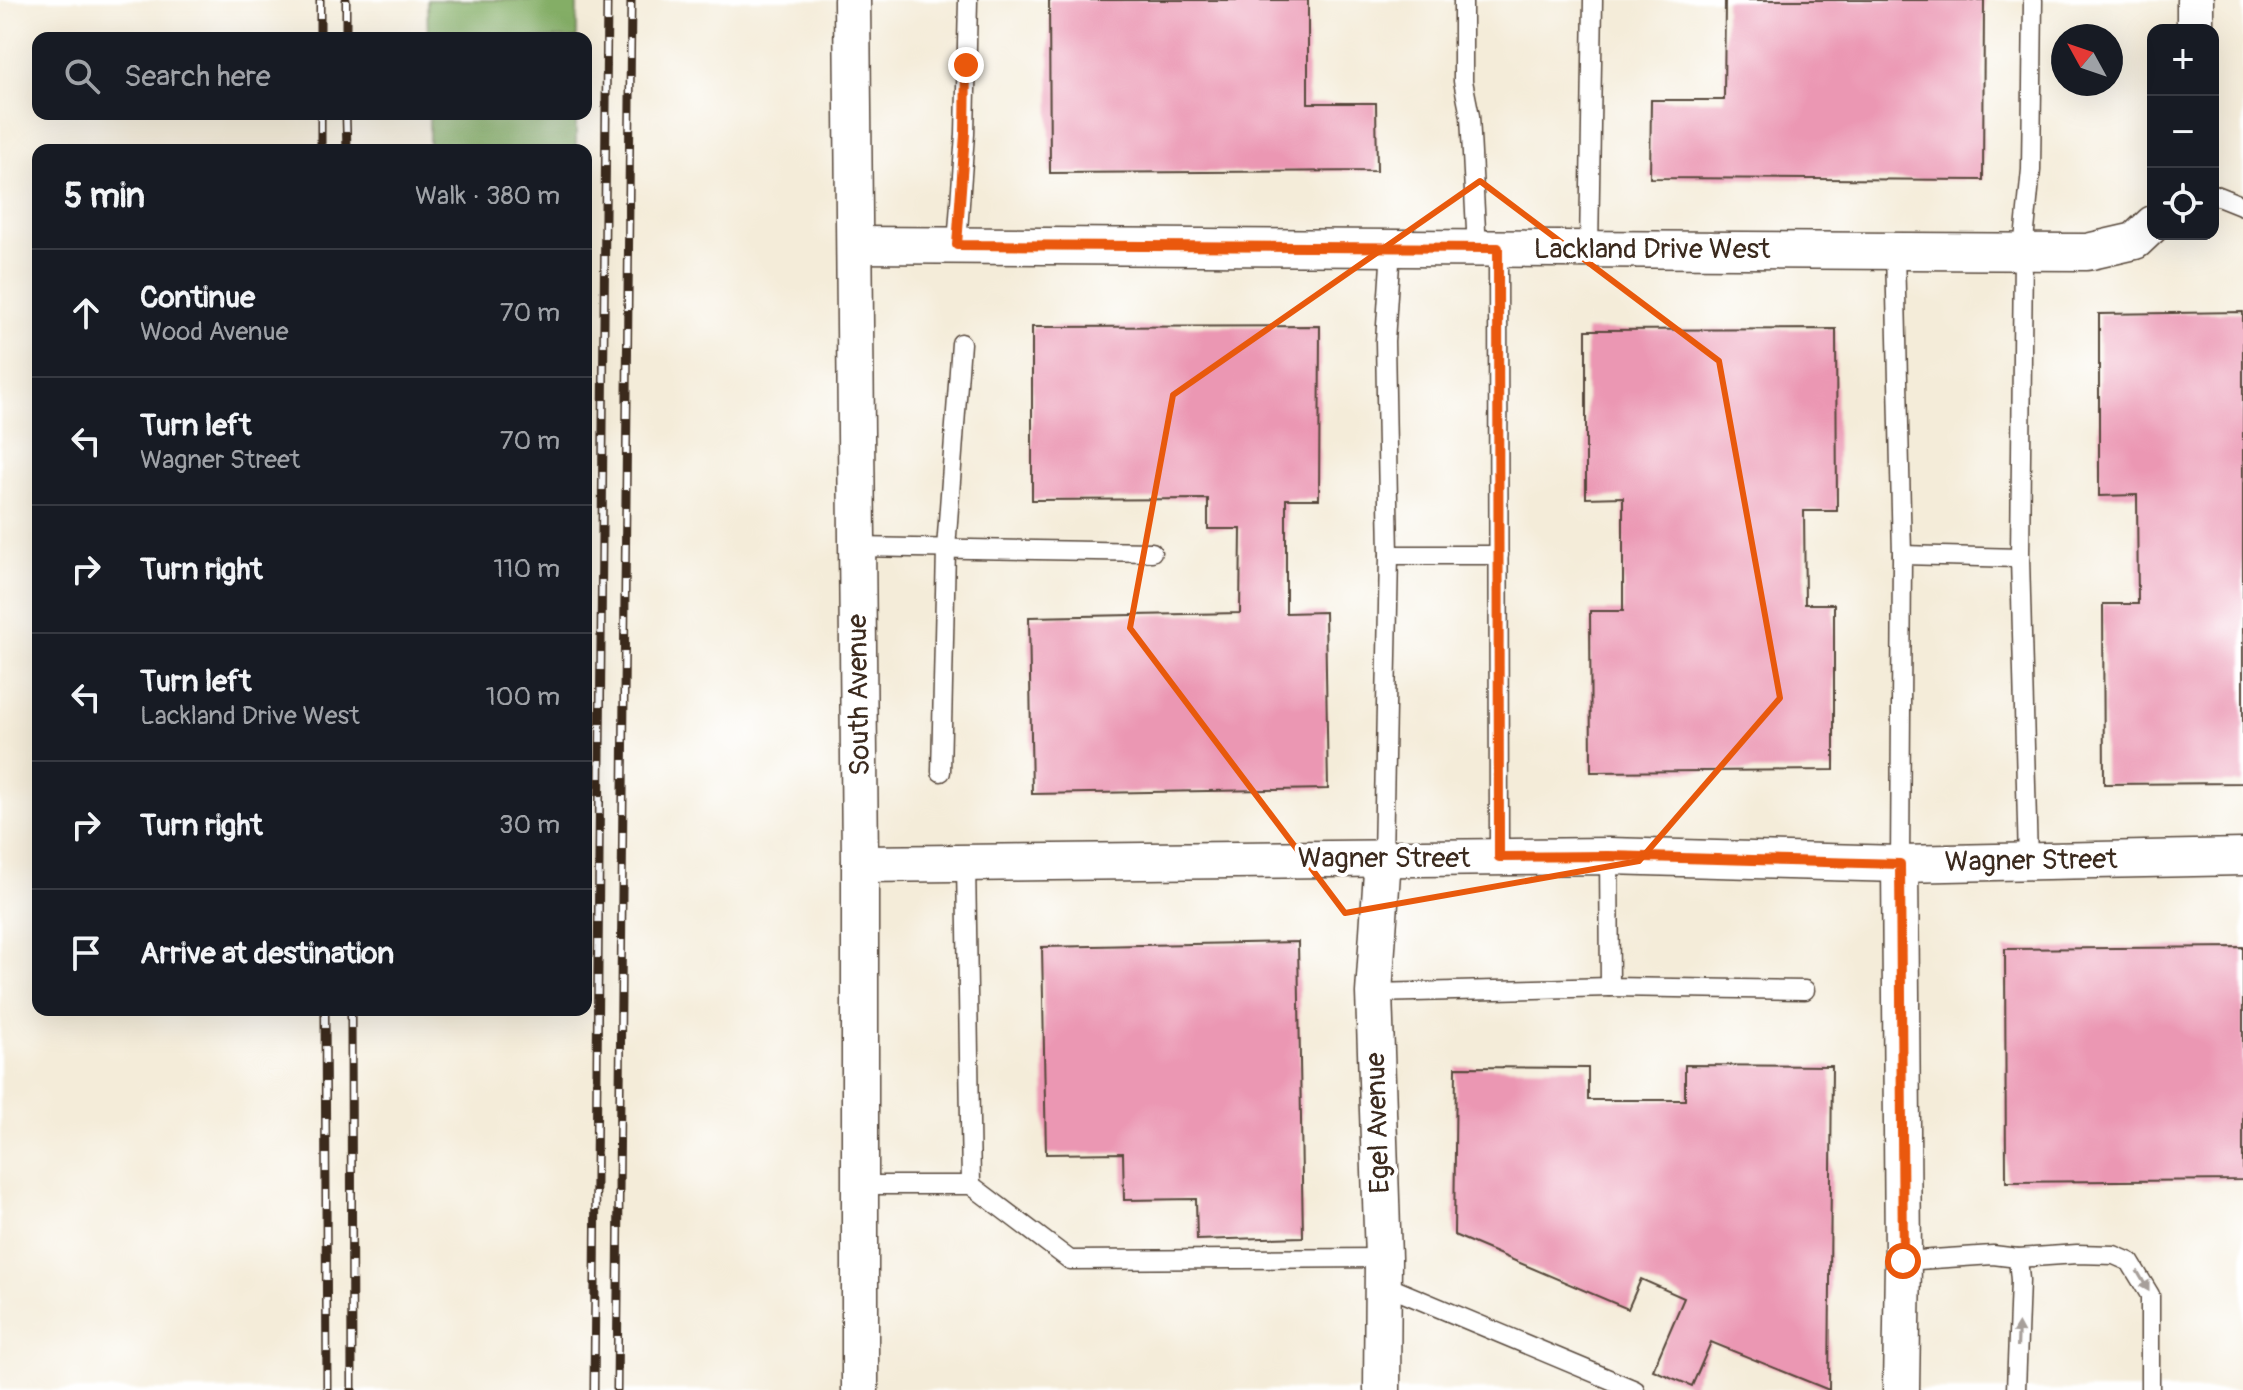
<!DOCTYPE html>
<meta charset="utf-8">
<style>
:root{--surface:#171b24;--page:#20242c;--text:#f1f3f6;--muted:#9ea1a6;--line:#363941}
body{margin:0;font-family:Pangolin,sans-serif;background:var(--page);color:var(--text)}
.controls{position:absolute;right:24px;top:24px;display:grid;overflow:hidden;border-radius:16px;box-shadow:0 8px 32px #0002}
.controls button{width:72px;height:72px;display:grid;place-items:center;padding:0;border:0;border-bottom:2px solid var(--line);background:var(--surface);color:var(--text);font:40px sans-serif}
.compass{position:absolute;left:2051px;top:24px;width:72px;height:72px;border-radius:50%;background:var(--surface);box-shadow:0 8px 32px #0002;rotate:310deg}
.stop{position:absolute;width:24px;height:24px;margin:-18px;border:6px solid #ea580c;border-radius:50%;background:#fff}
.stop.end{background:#ea580c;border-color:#fff;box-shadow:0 2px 8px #0008}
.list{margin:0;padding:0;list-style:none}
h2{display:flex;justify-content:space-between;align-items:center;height:104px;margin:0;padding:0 32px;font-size:34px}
h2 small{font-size:26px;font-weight:400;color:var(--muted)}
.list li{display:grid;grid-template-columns:52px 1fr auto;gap:24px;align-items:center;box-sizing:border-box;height:128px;padding:0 32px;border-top:2px solid var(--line)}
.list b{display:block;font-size:30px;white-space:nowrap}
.list p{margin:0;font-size:26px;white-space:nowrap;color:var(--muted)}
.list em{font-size:26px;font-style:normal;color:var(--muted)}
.icon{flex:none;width:44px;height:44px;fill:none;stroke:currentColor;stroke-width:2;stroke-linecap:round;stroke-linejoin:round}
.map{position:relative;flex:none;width:2243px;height:1390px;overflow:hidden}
.search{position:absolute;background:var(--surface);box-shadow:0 8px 32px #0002;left:32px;top:32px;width:560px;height:88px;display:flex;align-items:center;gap:20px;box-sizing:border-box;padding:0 28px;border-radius:16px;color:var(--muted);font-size:30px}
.panel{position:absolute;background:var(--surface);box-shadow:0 8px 32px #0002;left:32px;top:144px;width:560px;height:872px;border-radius:16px}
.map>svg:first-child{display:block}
</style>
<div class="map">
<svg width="2243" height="1390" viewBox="0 0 2243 1390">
<rect width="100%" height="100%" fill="#fff"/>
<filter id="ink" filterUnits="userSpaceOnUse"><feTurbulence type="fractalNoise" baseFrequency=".0125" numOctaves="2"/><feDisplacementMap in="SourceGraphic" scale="16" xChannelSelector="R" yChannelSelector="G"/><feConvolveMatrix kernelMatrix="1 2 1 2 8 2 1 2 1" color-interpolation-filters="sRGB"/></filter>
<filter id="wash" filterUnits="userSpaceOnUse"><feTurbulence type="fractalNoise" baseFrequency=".006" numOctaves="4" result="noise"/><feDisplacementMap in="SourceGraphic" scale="32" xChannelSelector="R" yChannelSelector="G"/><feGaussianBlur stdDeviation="1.8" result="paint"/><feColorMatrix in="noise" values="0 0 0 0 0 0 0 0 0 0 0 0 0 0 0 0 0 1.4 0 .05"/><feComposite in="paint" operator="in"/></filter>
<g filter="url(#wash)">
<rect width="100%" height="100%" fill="#f4ecd9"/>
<!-- forest -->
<g fill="#84ae66" stroke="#606c42" stroke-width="2">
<path d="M427,0h150v38h-149z"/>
<rect x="429" y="114" width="147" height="36"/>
</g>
<g id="blocks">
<!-- building -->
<g fill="#eb97b3">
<path d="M1049,0h259v103h68l1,68 -327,2z"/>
<path d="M1725,0h259l-1,180 -333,-2 1,-78h73z"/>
<path d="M2243,312v471l-139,1 -1,-180h35l-1,-109 -38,1v-182z"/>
<path d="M1320,326l-1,173h-33v114l39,-1 3,177 -296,5 -3,-177 211,-4 1,-84h-33v-30l-176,1v-173z"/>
<path d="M1836,329l1,182h-33l1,93h29v166l-243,2 -1,-161h33v-114l-37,1v-168z"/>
<path d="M1298,942l5,295 -106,3 -1,-41 -72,1 -1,-47 -77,1 -4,-207z"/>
<path d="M2243,947v233l-237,2 -1,-233z"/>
<path d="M1685,1065l147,1 -3,324 -118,-48 -19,44 -39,-16 31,-72 -43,-19 -13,30 -174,-74 2,-168 132,1v32h97z"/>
</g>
</g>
</g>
<g filter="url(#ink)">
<use href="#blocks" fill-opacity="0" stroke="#57473a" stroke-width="2"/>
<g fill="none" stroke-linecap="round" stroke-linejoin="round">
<defs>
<g id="service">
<path d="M1463,0v81l7,35 7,133"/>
<path d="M2213,194l30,12"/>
<path d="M957,245l8,-111 3,-134"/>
<path d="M1498,248l1,609"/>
<path d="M1589,249l4,-249"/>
<path d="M1895,250l7,305 -2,309"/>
<path d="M857,547l295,5"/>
<path d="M1389,555h110"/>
<path d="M1902,555l118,3"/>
<path d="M941,772l5,-223 15,-206"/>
<path d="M1609,856l1,131 195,3"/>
<path d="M1383,857l6,-302 -4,-214 6,-93"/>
<path d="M2028,861l-8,-303 3,-307 8,-81 2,-170"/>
<path d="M966,863l5,322"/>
<path d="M1374,993l236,-6"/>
<path d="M860,1185h111l99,75 313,-2"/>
<path d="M1903,1261l90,-6 25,3 59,-4 37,1 16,7 20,33v95"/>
<path d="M1382,1284l253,106"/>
<path d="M2016,1390l4,-110 -2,-22"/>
</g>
<g id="minor">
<path d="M852,0l8,864v526"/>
<path d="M2195,30v-30"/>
<path d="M855,245l1232,7 48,-11 18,-17"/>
<path d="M860,864l749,-8 291,8 343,-7"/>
<path d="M1900,864l3,397 -2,129"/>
<path d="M1382,1390l1,-132 -9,-265 9,-136"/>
</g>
</defs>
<!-- service casing -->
<use href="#service" stroke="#57473a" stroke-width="21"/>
<!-- minor casing -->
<use href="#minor" stroke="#57473a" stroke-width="39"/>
<!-- service -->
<use href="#service" stroke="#fff" stroke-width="18"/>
<!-- minor -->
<use href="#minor" stroke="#fff" stroke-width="36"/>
<defs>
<g id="rail">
<path d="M320,0v38"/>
<path d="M346,0v38"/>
<path d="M321,114v36"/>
<path d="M346,114l1,36"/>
<path d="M325,1010l2,380"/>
<path d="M351,1010l1,380"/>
<path d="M594,1390l13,-1390"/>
<path d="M617,1390l14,-1390"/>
</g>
</defs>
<!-- rail casing -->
<use href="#rail" stroke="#3b2a1e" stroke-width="9"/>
<!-- rail -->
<use href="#rail" stroke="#fff" stroke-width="6" stroke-dasharray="18" stroke-linecap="butt"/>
</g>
<!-- one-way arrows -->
<defs><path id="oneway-solid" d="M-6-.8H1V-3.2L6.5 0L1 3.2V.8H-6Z" transform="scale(2)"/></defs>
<g fill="#a79f9a">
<use href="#oneway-solid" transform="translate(2143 1281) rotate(60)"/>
<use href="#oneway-solid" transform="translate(2018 1335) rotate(-88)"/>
</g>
</g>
<g fill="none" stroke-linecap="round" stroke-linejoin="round" filter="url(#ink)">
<!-- route -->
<path stroke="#ea580c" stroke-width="10" d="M966,65l-1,69 -8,111 541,3 1,609 110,-1 291,8 3,397"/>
</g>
<!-- marked area -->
<path fill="none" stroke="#e8590c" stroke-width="6" stroke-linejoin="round" d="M1480,181l239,180 61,337 -141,163 -294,52 -215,-285 43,-233z"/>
<g text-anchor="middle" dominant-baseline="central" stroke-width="8" stroke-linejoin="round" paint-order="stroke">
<!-- street labels -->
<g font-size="28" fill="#3b2a1e" stroke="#fff">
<text x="1652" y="249">Lackland Drive West</text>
<text transform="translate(859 695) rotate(-91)">South Avenue</text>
<text x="1384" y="858">Wagner Street</text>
<text transform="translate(2031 861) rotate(-1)">Wagner Street</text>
<text transform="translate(1378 1123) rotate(-92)">Egel Avenue</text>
</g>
</g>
</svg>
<div class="controls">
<button>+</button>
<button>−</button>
<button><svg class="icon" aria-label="locate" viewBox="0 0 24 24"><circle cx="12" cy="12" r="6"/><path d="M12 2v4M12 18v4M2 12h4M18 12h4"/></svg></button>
</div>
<svg class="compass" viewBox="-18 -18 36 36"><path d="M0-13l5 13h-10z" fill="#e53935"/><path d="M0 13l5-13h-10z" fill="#9ea1a6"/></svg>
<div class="stop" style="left:1903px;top:1261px"></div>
<div class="stop end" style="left:966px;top:65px"></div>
<div class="search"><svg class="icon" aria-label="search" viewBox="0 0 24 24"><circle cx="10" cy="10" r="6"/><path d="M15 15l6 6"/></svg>Search here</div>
<section class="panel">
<h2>5 min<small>Walk · 380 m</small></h2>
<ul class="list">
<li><svg class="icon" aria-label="ahead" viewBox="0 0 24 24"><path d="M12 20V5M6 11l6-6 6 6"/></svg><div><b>Continue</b><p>Wood Avenue</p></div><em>70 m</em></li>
<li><svg class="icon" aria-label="left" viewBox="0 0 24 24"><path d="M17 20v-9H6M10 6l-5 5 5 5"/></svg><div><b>Turn left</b><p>Wagner Street</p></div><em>70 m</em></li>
<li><svg class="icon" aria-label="right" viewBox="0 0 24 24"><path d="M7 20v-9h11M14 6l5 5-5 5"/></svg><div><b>Turn right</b></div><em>110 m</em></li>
<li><svg class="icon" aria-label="left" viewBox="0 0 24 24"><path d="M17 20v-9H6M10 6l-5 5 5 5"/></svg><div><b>Turn left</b><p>Lackland Drive West</p></div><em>100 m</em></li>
<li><svg class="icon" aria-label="right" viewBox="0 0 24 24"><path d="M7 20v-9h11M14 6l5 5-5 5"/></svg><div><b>Turn right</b></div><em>30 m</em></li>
<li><svg class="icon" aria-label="arrive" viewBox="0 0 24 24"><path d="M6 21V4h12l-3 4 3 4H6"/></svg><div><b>Arrive at destination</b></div></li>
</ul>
</section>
</div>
